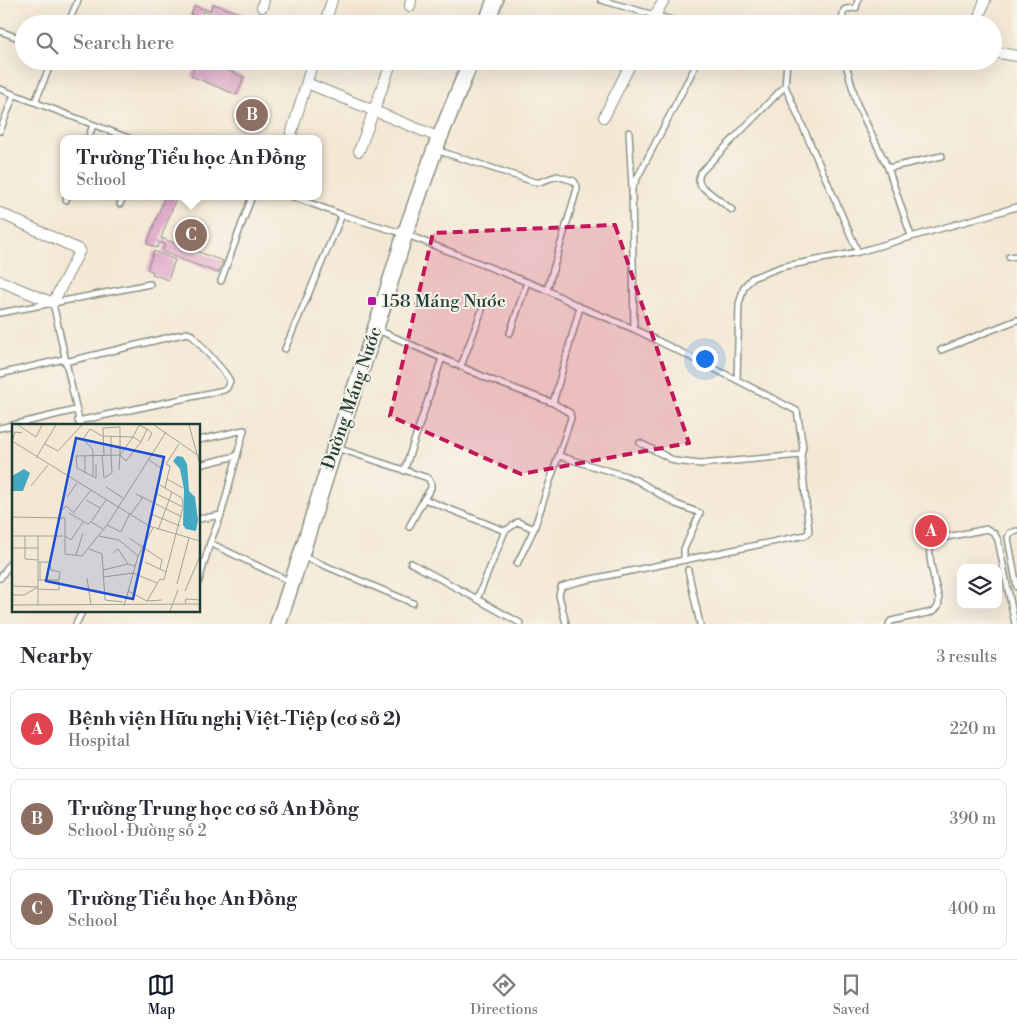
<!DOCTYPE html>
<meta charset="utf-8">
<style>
:root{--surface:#fff;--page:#f2f2f3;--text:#2b2b33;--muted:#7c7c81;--line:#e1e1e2;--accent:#111827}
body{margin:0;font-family:"Libre Bodoni",serif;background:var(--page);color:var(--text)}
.controls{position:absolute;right:15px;bottom:15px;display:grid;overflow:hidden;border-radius:10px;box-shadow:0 5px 20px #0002}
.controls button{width:45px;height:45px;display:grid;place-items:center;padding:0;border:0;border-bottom:1px solid var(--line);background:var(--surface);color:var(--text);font:25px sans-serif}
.you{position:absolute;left:704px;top:358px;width:18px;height:18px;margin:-12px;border:4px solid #fff;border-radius:50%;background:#1a73e8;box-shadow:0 0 0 8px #1a73e833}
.badge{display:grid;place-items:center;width:32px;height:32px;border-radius:50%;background:var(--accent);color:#fff;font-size:16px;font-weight:700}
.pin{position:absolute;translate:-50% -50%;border:2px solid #fff;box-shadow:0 1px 5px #0006}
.popup{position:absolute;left:60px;top:135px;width:262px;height:65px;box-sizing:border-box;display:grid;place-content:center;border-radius:10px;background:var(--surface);filter:drop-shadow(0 1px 4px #0005);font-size:16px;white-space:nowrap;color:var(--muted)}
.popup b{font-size:19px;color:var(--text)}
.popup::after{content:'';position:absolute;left:50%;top:100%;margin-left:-10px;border:10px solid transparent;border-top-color:var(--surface)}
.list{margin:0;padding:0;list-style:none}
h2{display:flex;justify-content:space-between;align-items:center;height:65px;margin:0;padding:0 20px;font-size:21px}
h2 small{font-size:16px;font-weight:400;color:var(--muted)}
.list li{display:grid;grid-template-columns:32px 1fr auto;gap:15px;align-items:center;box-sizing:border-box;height:80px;margin:0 10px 10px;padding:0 10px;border:1px solid var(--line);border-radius:10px}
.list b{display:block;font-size:19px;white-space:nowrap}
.list p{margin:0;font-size:16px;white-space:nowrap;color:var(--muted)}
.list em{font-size:16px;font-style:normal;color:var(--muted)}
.icon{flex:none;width:28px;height:28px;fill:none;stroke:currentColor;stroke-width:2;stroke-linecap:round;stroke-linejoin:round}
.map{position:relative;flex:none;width:1017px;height:624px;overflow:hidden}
.search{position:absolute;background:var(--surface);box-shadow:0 5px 20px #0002;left:15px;right:15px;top:15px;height:55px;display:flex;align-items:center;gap:12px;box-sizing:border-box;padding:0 18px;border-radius:28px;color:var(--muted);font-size:19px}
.sheet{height:335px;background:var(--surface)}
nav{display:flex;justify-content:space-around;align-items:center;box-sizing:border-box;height:70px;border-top:1px solid var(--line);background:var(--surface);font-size:14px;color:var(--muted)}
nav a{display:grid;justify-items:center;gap:2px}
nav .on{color:var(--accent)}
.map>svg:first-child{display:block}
</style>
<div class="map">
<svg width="1017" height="624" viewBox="0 0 1017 624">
<rect width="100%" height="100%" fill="#f7f3e8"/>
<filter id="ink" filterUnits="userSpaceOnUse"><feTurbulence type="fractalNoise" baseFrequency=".02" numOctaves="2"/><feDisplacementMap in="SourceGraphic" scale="10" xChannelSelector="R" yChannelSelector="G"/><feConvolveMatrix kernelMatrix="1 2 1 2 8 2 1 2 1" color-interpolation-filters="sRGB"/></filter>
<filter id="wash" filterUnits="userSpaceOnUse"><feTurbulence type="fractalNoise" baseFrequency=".0096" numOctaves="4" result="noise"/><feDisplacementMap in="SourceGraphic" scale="20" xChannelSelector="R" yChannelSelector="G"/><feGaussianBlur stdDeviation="1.12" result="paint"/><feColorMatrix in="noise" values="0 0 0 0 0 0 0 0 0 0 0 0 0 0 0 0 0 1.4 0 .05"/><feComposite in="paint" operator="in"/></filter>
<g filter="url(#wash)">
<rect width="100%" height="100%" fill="#f4e8d5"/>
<g id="blocks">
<!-- building -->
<g fill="#dea3c8">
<path d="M213,4l55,18v2h-26l-39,-13 -4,13h-11l6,-18 16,5z"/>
<path d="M197,61h8l39,16 -7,18 -46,-19z"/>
<path d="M165,196h12l-16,42 62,23 -5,12 -56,-21 3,-8 -6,-1 -2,5 -10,-4z"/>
<path d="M154,251l21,9 -7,20 -16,-6 1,-2 -6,-3z"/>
</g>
</g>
</g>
<g filter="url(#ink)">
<use href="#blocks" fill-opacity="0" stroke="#8a9284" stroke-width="1"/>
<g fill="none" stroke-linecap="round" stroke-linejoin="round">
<defs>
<g id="lane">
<path d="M601,0l85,24"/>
<path d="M68,24l10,-24"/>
<path d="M841,24l3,-14 2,-1 10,-1 2,-8"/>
<path d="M0,31l24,9"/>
<path d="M787,61l-2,25 73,166"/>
<path d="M845,61l12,43 31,64 23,68"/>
<path d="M0,89l131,50"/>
<path d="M35,102l17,-41"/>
<path d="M0,131l14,-36"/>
<path d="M629,132l3,55"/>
<path d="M88,139l5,-14"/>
<path d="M436,150l99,32h5l17,-6 17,5 3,5v3l-30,101"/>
<path d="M888,168l54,-12"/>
<path d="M291,196l51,19 63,19 142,56 33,17 54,22 103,51 60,31 6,36 -2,8 8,77 -3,3 -229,47 -16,5 -2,8 7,29"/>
<path d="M66,200l1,-4"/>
<path d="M120,204l4,-8"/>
<path d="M732,210l-31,-24c-3,-6 -3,-8 0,-14l84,-86"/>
<path d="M1009,257l8,-1"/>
<path d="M221,281l31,-85"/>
<path d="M53,303l97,-19"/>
<path d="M0,313l53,-10 27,122"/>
<path d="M634,329l-2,-141 66,-127"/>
<path d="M378,330l111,49 64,24 27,-96"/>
<path d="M510,333l17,-51"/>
<path d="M285,349l57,-134"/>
<path d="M941,350l76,-30"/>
<path d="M65,362l122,-29 5,2 33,38 5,8 -3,7 -3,2 -146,31"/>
<path d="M461,366l21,-56"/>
<path d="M0,374l64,-15"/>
<path d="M737,380l2,-76 5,-17 8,-9 29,-11 77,-15 159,-45"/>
<path d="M0,428l76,-18"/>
<path d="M199,440l45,-10 -23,85 -11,28 -11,38"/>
<path d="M640,443l35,18 25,3 101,-9"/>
<path d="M337,448l91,30 3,6v4l-7,11 81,32"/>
<path d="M559,456l67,20 12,5 38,23 24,9 -16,36v11"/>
<path d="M199,465l37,-9"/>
<path d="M404,471l38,-113"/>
<path d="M199,519l22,-4"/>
<path d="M409,527l15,-28"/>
<path d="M1017,531l-7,2 -2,5 9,49"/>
<path d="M210,543l81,39"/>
<path d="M302,556l111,47"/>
<path d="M411,563l66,36"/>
<path d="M517,564l17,-35 37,-111 -1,-5 -17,-10"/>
<path d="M688,570l12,54"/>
<path d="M0,578l14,-20"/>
<path d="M520,623l-43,-24 28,-68 13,-9 16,7"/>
<path d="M76,624l7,-14"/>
<path d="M889,624l2,-3 41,-9c6,-4 7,-6 7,-13 -3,-12 -11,-40 -9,-51 1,-5 4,-7 7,-9l50,-10c6,2 8,5 11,11l17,84"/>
</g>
<g id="street">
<path d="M410,6l1,-6"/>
<path d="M262,7l2,-7"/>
<path d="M325,24l7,-24"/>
<path d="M650,24l14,-24"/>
<path d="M976,24l9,-24"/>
<path d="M993,52l24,4"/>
<path d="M307,83l133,55"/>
<path d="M604,117l28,-56"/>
<path d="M290,138l23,-77"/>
<path d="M359,151l33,-90"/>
<path d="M0,213l80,37 -27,53 -53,-22"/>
</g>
<g id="secondary">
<path d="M486,24l9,-24"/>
<path d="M278,624l23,-69 34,-108 45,-132 25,-81 30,-85 36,-88"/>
</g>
</defs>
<!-- lane casing -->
<use href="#lane" stroke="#8a9284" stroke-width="8"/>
<!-- street casing -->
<use href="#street" stroke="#8a9284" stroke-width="12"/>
<!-- secondary casing -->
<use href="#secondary" stroke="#8a9284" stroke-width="18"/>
<!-- lane -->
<use href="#lane" stroke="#fff" stroke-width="5"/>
<!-- street -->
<use href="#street" stroke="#fff" stroke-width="10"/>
<!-- secondary -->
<use href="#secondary" stroke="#fff" stroke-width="15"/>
</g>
</g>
<!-- marked area -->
<path fill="#c2185b" fill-opacity="0.2" stroke="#c2185b" stroke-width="4" stroke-dasharray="10 6" stroke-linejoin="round" d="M615,225l74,218 -168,31 -131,-58 43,-183z"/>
<!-- markers -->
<rect fill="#b5179e" stroke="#f7f3e8" stroke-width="2" x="367" y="296" width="10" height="10" rx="2.5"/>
<g text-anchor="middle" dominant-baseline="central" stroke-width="4" stroke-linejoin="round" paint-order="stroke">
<!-- poi labels -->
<g font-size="18" fill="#1f3d34" stroke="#f7f3e8" text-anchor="start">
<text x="382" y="301">158 Máng Nước</text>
</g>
<!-- street labels -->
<g font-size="18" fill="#1f3d34" stroke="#f7f3e8">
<text transform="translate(352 398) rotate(-71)">Đường Máng Nước</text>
</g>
</g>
<!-- overview -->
<g transform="translate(12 424)">
<rect width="188" height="188" fill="#f4e8d5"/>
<path d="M165,32l6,1 4,7 2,27 6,6 3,23 -2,11 -10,-2 -3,-4 1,-36 -4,-20 -7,-8zM12,45l6,4 -7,18h-10l-1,-15z" fill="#43a9c3"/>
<path fill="none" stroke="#9fa495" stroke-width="1" d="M6,1l18,12 6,-12M142,1l45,31M177,1l11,40M78,5l12,7 31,1 6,-12M78,5l-7,10 10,11v6M135,5l5,4 -4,8M99,12v19M0,17l137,85 51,15M0,18l3,-10 7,1M33,20l13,7 24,-26M90,31l2,23 8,-5 -1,-18M108,31l6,6 15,-19 6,-13 -8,-4M81,32v20M24,34l20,-33M136,35l14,10M84,40v14l-19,-10 -1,-12 44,-1v-28l-17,1 1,27M107,46l1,-15 13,-18 8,5M73,49v-17M155,55l16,9M148,61l22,13 1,9 -17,65M19,62l17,-21M94,63l17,11M153,64l5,-22 -4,-2 13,-20M143,69l28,14M124,70l46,23M55,73l10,-14M74,76l14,8M49,87l5,-5 9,8M62,88l17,-22M57,89l19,11 3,-2M119,90l12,-17M139,90l29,12M0,93l53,1v36l17,2 25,-31 59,-93M95,101l14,7 9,-19M91,105l-12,-7 15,-22M146,106l14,-38M0,112h51M13,112v23l13,1M53,112l6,4 12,-18M87,112l20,4 19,16M117,114l33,22 -2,9M0,124h26M77,125l13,5 3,46 18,2M101,129l5,-4 10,15M64,131l7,-22M91,146l25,-6 7,2M92,153l29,-4 24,10M75,154l4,27M26,156h21l1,-8 -9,-2 -1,-8h-12M28,156v-18M165,160l12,-46M0,162l26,1M26,165l21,1v-8h-4M116,167l19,10 13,-22 4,1 2,-8 -21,-10M173,167l15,-35M0,171h12l14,-8M135,177l15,-1M173,179l1,-4 14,1M0,181l188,-1M26,181v-69M112,182l14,-50 15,-28M158,187l8,-21"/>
<path fill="#1d4ed8" fill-opacity="0.15" stroke="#1d4ed8" stroke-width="2.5" d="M64,14l88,19 -31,142 -87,-18z"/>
<rect width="188" height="188" fill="none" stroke="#1f3d34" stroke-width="2.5"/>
</g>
</svg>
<div class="controls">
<button><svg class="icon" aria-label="layers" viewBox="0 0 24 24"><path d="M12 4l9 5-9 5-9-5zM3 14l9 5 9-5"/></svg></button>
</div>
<div class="you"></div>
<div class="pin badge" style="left:931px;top:531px;background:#e0444e">A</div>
<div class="pin badge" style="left:252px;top:115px;background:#8d6e63">B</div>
<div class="pin badge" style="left:191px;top:235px;background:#8d6e63">C</div>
<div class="popup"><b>Trường Tiểu học An Đồng</b>School</div>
<div class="search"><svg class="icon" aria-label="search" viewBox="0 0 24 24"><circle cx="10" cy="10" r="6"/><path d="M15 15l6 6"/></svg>Search here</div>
</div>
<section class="sheet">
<h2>Nearby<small>3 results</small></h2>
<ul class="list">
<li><span class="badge" style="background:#e0444e">A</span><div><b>Bệnh viện Hữu nghị Việt-Tiệp (cơ sở 2)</b><p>Hospital</p></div><em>220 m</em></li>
<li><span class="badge" style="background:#8d6e63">B</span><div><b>Trường Trung học cơ sở An Đồng</b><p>School · Đường số 2</p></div><em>390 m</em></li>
<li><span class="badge" style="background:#8d6e63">C</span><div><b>Trường Tiểu học An Đồng</b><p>School</p></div><em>400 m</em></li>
</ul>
</section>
<nav>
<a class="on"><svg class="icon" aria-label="map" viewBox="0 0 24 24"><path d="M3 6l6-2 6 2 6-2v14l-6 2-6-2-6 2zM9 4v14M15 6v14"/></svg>Map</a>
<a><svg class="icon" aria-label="directions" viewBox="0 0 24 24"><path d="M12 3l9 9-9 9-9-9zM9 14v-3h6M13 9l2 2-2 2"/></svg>Directions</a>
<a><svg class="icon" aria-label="saved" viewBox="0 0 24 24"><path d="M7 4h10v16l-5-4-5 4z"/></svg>Saved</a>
</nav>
